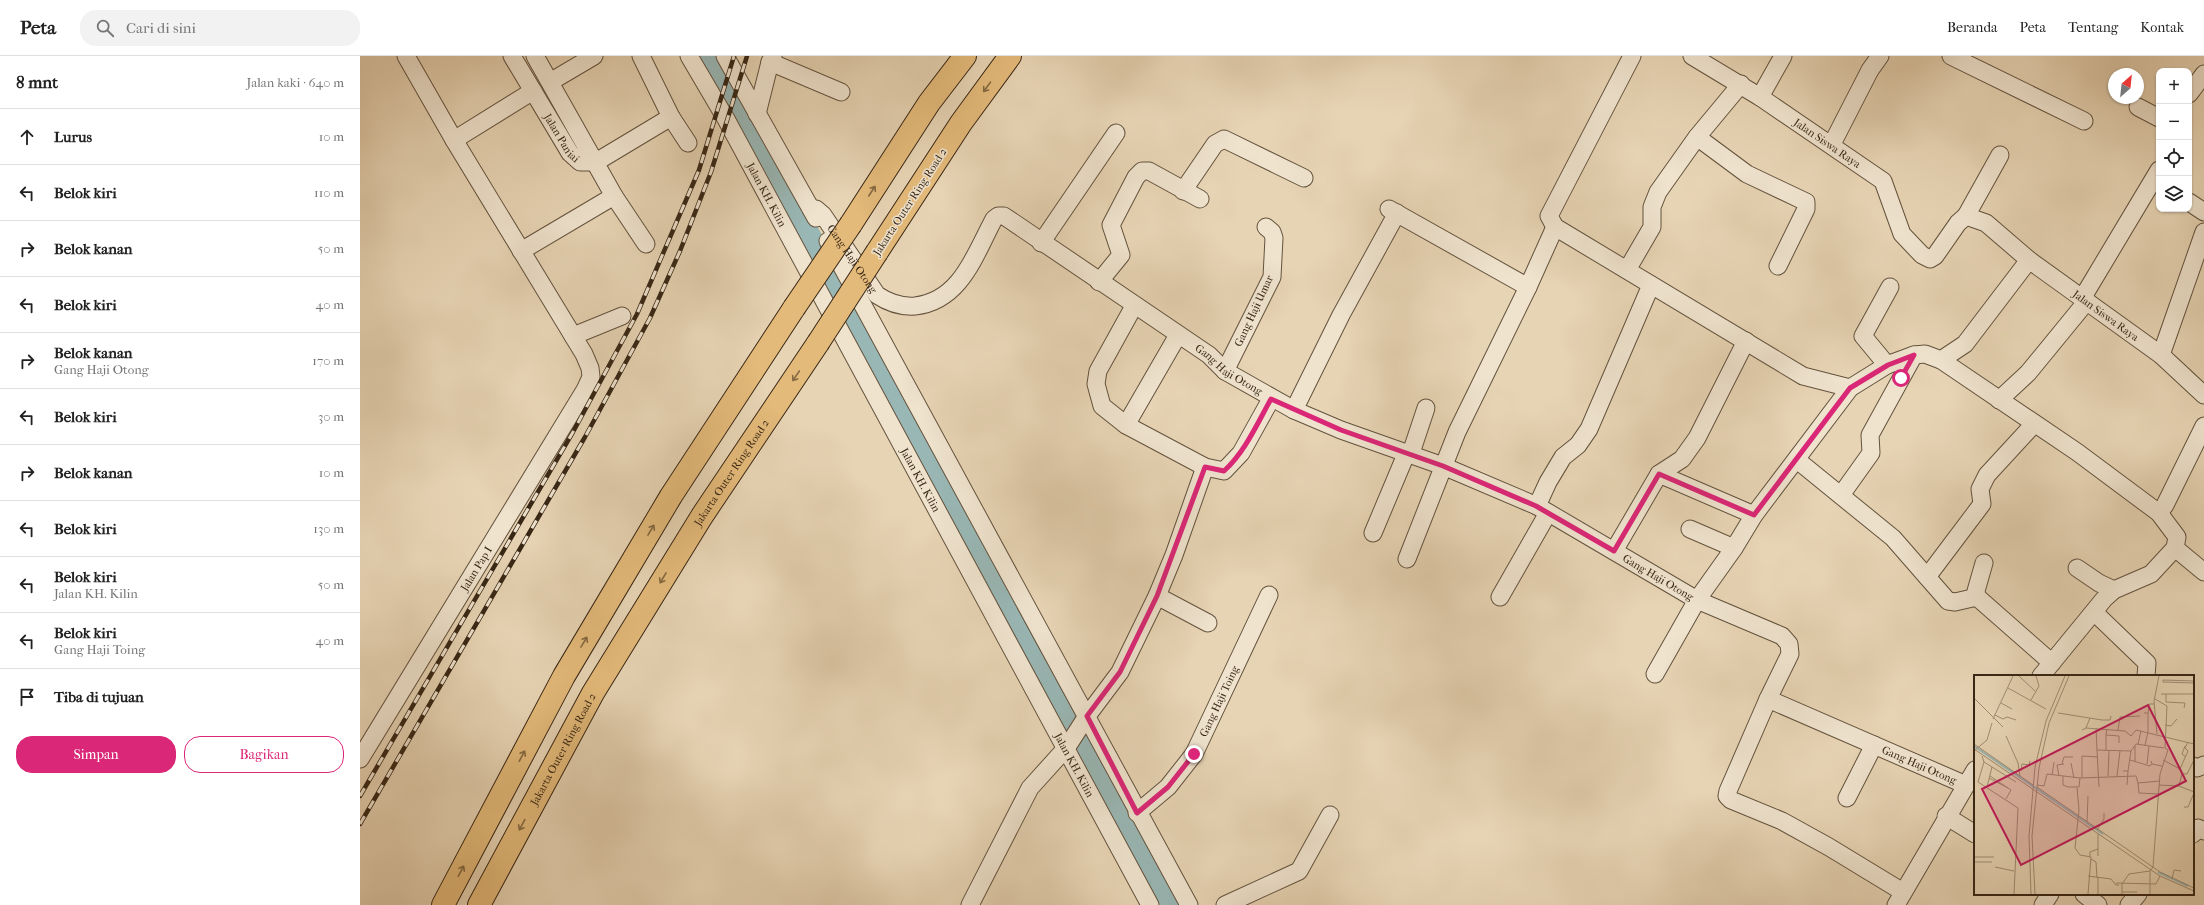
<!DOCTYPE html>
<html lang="id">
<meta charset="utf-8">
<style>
:root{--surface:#fff;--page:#f2f2f2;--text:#222;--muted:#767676;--line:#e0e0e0;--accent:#db2777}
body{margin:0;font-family:"IM FELL French Canon",serif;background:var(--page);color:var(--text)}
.controls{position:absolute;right:12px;top:12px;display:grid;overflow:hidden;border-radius:8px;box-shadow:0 1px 3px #0004}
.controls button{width:36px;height:36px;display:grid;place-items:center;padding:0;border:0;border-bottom:1px solid var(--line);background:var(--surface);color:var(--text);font:20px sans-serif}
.compass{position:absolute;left:1748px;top:12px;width:36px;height:36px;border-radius:50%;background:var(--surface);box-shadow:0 1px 3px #0004;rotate:27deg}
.stop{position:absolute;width:12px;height:12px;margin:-9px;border:3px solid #db2777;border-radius:50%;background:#fff}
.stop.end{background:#db2777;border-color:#fff;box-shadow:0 1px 4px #0008}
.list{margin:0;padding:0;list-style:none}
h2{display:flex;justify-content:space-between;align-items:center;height:52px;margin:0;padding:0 16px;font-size:17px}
h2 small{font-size:13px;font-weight:400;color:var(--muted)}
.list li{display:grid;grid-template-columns:26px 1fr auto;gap:12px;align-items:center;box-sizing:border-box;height:56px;padding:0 16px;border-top:1px solid var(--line)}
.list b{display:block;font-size:15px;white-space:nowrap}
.list p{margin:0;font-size:13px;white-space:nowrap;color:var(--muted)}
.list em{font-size:13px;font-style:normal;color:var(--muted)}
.actions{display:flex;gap:8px;padding:12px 16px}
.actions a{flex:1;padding:9px 0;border:1px solid var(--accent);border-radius:16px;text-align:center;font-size:14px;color:var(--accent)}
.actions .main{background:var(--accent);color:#fff}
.icon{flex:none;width:22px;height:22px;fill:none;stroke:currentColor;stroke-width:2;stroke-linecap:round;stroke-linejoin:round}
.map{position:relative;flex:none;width:1844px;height:849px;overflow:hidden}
header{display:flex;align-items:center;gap:24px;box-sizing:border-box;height:56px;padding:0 20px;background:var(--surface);border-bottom:1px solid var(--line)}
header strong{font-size:19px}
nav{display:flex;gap:22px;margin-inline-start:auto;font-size:14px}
.search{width:280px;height:36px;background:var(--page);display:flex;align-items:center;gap:10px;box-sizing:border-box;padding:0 14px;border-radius:16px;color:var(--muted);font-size:15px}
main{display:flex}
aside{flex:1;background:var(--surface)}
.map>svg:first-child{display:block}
</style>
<header>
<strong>Peta</strong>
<div class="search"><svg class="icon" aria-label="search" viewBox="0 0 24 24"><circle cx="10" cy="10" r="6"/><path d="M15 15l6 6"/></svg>Cari di sini</div>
<nav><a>Beranda</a><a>Peta</a><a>Tentang</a><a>Kontak</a></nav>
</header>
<main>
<aside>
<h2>8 mnt<small>Jalan kaki · 640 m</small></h2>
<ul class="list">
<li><svg class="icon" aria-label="ahead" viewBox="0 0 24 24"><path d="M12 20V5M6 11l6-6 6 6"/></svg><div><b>Lurus</b></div><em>10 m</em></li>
<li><svg class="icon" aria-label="left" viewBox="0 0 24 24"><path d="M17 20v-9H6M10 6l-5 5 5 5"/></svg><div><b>Belok kiri</b></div><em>110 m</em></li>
<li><svg class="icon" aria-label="right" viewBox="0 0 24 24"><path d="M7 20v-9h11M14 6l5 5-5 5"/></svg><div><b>Belok kanan</b></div><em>50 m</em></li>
<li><svg class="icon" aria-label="left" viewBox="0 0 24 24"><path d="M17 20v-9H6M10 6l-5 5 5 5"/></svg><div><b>Belok kiri</b></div><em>40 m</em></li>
<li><svg class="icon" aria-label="right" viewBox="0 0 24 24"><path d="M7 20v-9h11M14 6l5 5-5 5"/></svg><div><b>Belok kanan</b><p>Gang Haji Otong</p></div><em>170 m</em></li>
<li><svg class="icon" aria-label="left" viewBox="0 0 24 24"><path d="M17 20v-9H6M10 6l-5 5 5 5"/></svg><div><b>Belok kiri</b></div><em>30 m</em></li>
<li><svg class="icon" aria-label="right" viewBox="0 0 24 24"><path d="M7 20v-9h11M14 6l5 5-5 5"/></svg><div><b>Belok kanan</b></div><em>10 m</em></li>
<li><svg class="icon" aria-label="left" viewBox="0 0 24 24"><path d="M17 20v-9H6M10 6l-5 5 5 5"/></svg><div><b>Belok kiri</b></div><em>130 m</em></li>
<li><svg class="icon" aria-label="left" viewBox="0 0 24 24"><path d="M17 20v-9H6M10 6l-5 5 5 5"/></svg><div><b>Belok kiri</b><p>Jalan KH. Kilin</p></div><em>50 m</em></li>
<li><svg class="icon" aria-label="left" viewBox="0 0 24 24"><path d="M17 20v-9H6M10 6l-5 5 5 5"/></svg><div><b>Belok kiri</b><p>Gang Haji Toing</p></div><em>40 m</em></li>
<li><svg class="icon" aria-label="arrive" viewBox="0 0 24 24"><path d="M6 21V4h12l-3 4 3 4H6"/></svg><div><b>Tiba di tujuan</b></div></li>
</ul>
<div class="actions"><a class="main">Simpan</a><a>Bagikan</a></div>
</aside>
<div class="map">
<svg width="1844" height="849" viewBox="0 0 1844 849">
<rect width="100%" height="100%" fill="#e7d4b4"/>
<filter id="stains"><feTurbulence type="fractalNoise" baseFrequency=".005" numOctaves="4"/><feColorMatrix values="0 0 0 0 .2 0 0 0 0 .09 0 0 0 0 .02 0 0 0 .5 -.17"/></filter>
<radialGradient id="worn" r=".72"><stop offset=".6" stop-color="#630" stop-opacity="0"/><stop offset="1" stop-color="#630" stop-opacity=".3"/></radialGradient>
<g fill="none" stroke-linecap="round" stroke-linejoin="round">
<!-- river -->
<path stroke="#99b7b5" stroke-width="26" d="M350,0l350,644 115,205"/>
<defs>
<g id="minor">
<path id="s1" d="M152,0l58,97 10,9h16l75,-45"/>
<path d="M281,0l30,61 17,26"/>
<path id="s2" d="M329,0l37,63 424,786"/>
<path d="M365,0l91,162"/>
<path d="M1272,0l-83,160 6,11 248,149 47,12"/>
<path id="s3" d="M1332,0l68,41 123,84 19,53 20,21 8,4 5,-3 23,-33 8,-7 20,7 43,37 132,95 43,40"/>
<path d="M1591,0l133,65"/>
<path d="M410,6l71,30"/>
<path d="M190,26l44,-26"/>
<path d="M1381,28l-44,53 50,37 59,28v7l-28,57"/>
<path d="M1829,38l15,-20"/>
<path d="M1400,41l23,-41"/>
<path d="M1778,51l21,11"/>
<path d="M397,58l13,-52 3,-6"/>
<path d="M94,84l79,-49"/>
<path d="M1472,88l38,-74 10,-14"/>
<path d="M823,135l32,-47 9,-5 80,39"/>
<path d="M254,140l32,48"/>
<path d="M1829,146l15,10"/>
<path id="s4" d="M451,153h5l7,6 54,80c12,8 24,12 38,11 46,-5 60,-52 79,-87l4,-3h6l205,139 16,16 69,39 47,20 102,36 94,40 160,94 85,36 7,8 1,10 -22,45 198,86"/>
<path d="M1029,153l139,78"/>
<path d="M1606,160l34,-61"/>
<path d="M468,185l361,664"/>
<path d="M681,187l75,-110"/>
<path d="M161,195l93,-55 -79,-140"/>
<path d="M1267,214l25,-43v-20l6,-15 39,-55"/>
<path d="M739,226l22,-27 -10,-30 25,-48 6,-6h7l51,28"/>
<path d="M1723,241l76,-127"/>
<path d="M774,250l-36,65 -2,13 6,22 24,19 79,42 19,4 17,-18 30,-54"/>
<path d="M213,280l49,-20"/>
<path d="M1801,299l43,-123"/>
<path d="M1581,304l24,-16 64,-84"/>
<path d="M1527,309l-24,-29 27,-49"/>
<path d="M865,315l47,-94 2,-39 -2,-6 -6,-5"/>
<path d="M1639,344l29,-27 59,-72"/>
<path d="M934,354l47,-95 56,-102"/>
<path d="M766,369l52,-90"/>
<path d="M1051,397l15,-45"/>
<path d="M1437,404l96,78 55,63 7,1 22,-5"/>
<path d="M1299,418l95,41"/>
<path d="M1481,439l30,-42 -1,-18 44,-80"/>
<path d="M1177,450l11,-24 15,-25 15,-12 11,-16 62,-144"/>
<path d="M1799,457l6,-8 39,-79"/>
<path d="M1330,473l44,19 20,-33 96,-127 37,-23 27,-10 11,-1 16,6 136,92 82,61 18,24 -2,11 -24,26 -37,16 -10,9 -63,77"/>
<path d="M1013,477l34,-81"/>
<path d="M1815,492l29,24"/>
<path d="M1254,495l45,-77 23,-15 15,-21 49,-97"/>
<path d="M1047,503l50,-127 71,-145 27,-60"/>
<path d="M1624,507l-8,28 1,6 75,66"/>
<path d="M1717,512l22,15 15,7"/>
<path d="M1567,521l55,-73 -2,-15 7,-14 47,-51"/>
<path d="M797,540l51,27"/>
<path d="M1140,541l48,-84"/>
<path d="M1734,556l53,51 -1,13"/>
<path d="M1295,618l42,-74 37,-52"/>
<path d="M1408,643l-40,92 -1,5 4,4 51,21 47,26 74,45"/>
<path id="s5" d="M0,703l225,-369 6,-13 -1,-9 -6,-14 -130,-214 -48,-84"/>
<path d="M1833,710l4,2 7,-3"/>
<path d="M1487,742l27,-53"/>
<path id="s6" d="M777,757l31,-26 26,-33 75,-159"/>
<path d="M1586,760l29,18"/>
<path d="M1833,778l5,-6 6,3"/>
<path d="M1724,838l14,11"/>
<path d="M610,849l60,-117 37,-41 20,-31 33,-44 37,-76 17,-41 31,-88"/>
<path d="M865,849l74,-34 31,-56"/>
<path d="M1536,849l79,-135"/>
<path d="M1683,849l7,-11"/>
<path d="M1769,849l9,-11"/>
</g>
<g id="highway">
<path d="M491,168l78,-121 36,-47"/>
<path d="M517,196l84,-129 49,-67"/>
<path d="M83,849l121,-229 107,-180 123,-188"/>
<path id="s7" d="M119,849l114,-212 109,-177 116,-173"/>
</g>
</defs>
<!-- minor casing -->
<use href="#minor" stroke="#63523d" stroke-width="19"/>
<!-- highway casing -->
<use href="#highway" stroke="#372615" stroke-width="24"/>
<!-- minor -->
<use href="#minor" stroke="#efe3ce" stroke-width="17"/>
<!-- highway -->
<use href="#highway" stroke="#e4ba7a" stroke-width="22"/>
<defs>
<g id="rail">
<path d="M0,740l213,-364 64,-118 62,-144 35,-114"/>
<path d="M0,768l225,-387 65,-119 30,-67 31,-79 36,-116"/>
</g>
</defs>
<!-- rail casing -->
<use href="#rail" stroke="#372615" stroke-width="4.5"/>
<!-- rail -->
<use href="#rail" stroke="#efe3ce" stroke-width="3" stroke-dasharray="9" stroke-linecap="butt"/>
<defs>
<g id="highway-bridge">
<path d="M434,252l57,-84"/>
<path d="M458,287l59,-91"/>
</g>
</defs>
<!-- highway-bridge casing -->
<use href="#highway-bridge" stroke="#372615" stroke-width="24" stroke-linecap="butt"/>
<!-- highway-bridge -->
<use href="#highway-bridge" stroke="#e4ba7a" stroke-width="22"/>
</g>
<!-- one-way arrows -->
<defs><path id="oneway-shaft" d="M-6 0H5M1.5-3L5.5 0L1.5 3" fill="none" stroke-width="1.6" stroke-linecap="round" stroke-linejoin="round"/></defs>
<g stroke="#856942">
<use href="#oneway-shaft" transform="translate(627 31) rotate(126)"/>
<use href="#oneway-shaft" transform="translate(512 135) rotate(-57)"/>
<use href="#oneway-shaft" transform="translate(436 320) rotate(124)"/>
<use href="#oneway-shaft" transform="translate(291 474) rotate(-59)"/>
<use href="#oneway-shaft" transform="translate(303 522) rotate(121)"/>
<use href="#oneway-shaft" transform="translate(224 586) rotate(-59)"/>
<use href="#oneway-shaft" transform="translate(162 700) rotate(-62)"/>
<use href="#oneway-shaft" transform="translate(162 769) rotate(118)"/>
<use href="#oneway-shaft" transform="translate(101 815) rotate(-62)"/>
</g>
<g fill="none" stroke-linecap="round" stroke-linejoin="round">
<!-- route -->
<path stroke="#db2777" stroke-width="5" d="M834,698l-26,33 -31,26 -50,-97 33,-44 37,-76 48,-129 19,4c21,-19 33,-47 47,-72l70,31 102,36 93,40 78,45 45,-77 95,41 96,-127 38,-23 26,-10 -13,23"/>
</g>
<g text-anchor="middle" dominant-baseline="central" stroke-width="3" stroke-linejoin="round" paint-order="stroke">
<!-- street labels -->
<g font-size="11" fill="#372615" stroke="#efe3ce">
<text stroke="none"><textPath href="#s1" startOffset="96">Jalan Paniai</textPath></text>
<text stroke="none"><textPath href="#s3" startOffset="161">Jalan Siswa Raya</textPath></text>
<text stroke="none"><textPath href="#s2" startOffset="159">Jalan KH. Kilin</textPath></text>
<text transform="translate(550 146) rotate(-57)">Jakarta Outer Ring Road 2</text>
<text stroke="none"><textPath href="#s4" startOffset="67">Gang Haji Otong</textPath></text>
<text transform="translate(894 255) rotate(-65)">Gang Haji Umar</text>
<text stroke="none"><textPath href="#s3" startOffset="552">Jalan Siswa Raya</textPath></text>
<text stroke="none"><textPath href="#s4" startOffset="558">Gang Haji Otong</textPath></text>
<text stroke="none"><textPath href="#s7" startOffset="501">Jakarta Outer Ring Road 2</textPath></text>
<text stroke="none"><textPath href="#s2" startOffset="483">Jalan KH. Kilin</textPath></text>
<text stroke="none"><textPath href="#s5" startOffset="223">Jalan Pap I</textPath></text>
<text stroke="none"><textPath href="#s4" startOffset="1037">Gang Haji Otong</textPath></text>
<text stroke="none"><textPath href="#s6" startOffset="141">Gang Haji Toing</textPath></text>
<text stroke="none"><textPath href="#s7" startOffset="177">Jakarta Outer Ring Road 2</textPath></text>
<text stroke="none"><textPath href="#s2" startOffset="807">Jalan KH. Kilin</textPath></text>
<text stroke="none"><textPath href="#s4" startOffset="1410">Gang Haji Otong</textPath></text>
</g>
</g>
<!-- overview -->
<g transform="translate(1614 619)">
<rect width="220" height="220" fill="#e7d4b4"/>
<path fill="none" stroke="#99b7b5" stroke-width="2" d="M0,71l129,88M184,197l30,14"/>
<path fill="none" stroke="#a18e74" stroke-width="1" d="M45,1l16,15M189,7v-2l31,1M189,7l30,1M34,13l38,21M187,19h33M192,19v8l19,1 -1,5M0,23l29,29M57,25l8,-14 -3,-10M27,28l11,6M84,38l44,7h8l1,-4M170,38h4l1,-9h5M21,40l8,4 4,-2 9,3M19,44l20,-43M220,44v-14M191,50l6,1 6,-7M112,53l39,3 6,5 5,-6 58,14M122,53l1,22 34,1M133,54l-1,6 13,1v7M108,55l4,-2 4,-10M144,55l2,-13 20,-1M174,57v-19M183,59l-3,-33 5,-25M32,61l12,27 2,13M0,69l59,41M164,69l3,-13M171,70l3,-13M211,71l-3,8 4,3M0,74l186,127 34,15M1,75l12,-10 5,-17M123,75l2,37M132,76v-16M8,81l2,6 -6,20 40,26 -4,86M108,81l16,1M156,85l20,6 2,-2M189,85l17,9 8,-18 -3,-3 3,-6M161,86v-15M177,86l1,3 10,2M10,87l32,20M97,88l3,15M88,89l2,-7h9M173,89l2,-18M47,96l1,-7 7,1 1,-4M149,96h5l3,-20 5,-7 28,4M78,100l2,-13M16,101l21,14 -5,9M85,101l-2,-11 7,-1M89,101v9l5,2h11l1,-9M134,101l1,-25M143,101l3,-25M15,103l19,10M108,103v-22M164,108l1,10 20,1M63,110l7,1 3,-12 33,4 56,-2 2,7 22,-2M153,110l1,-14M185,110l20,1 15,6M205,111l3,-12h5l7,-14M13,112l5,-20M63,112l123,85 34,16M103,113l2,22 -4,38 5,7 11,2 -3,37M210,132h4l6,-14M113,147l1,-26M123,155l7,-11v-6M124,159v22M0,182h20M116,182v-5l8,-3M117,184l5,3 1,16M0,187h18M21,192l19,4M176,196v23M114,201l23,3 5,6h3M198,204l2,-9 7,1M142,208l40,1 4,-8M148,217h15M57,219l-2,-58 6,-69 11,-46 19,-45M61,219l-3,-58 7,-68 10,-45 20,-47M124,219v-16M148,219v-10l7,-10 21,-3 3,-4 7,-93 8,-24 -3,-2 2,-42 -12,-7"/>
<path fill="#c2185b" fill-opacity="0.15" stroke="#c2185b" stroke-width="2" d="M174,30l38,76 -165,84 -39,-76z"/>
<rect width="220" height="220" fill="none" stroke="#372615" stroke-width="2"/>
</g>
<rect width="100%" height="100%" filter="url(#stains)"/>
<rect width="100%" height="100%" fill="url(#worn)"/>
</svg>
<div class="controls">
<button>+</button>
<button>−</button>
<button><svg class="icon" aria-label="locate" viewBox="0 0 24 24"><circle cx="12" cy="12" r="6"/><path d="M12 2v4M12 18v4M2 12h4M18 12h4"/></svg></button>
<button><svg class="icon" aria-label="layers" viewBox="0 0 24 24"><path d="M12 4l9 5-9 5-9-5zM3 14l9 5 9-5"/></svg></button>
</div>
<svg class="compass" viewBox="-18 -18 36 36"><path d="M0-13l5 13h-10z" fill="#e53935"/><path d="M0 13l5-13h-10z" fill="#767676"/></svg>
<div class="stop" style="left:1541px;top:322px"></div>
<div class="stop end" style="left:834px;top:698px"></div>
</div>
</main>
